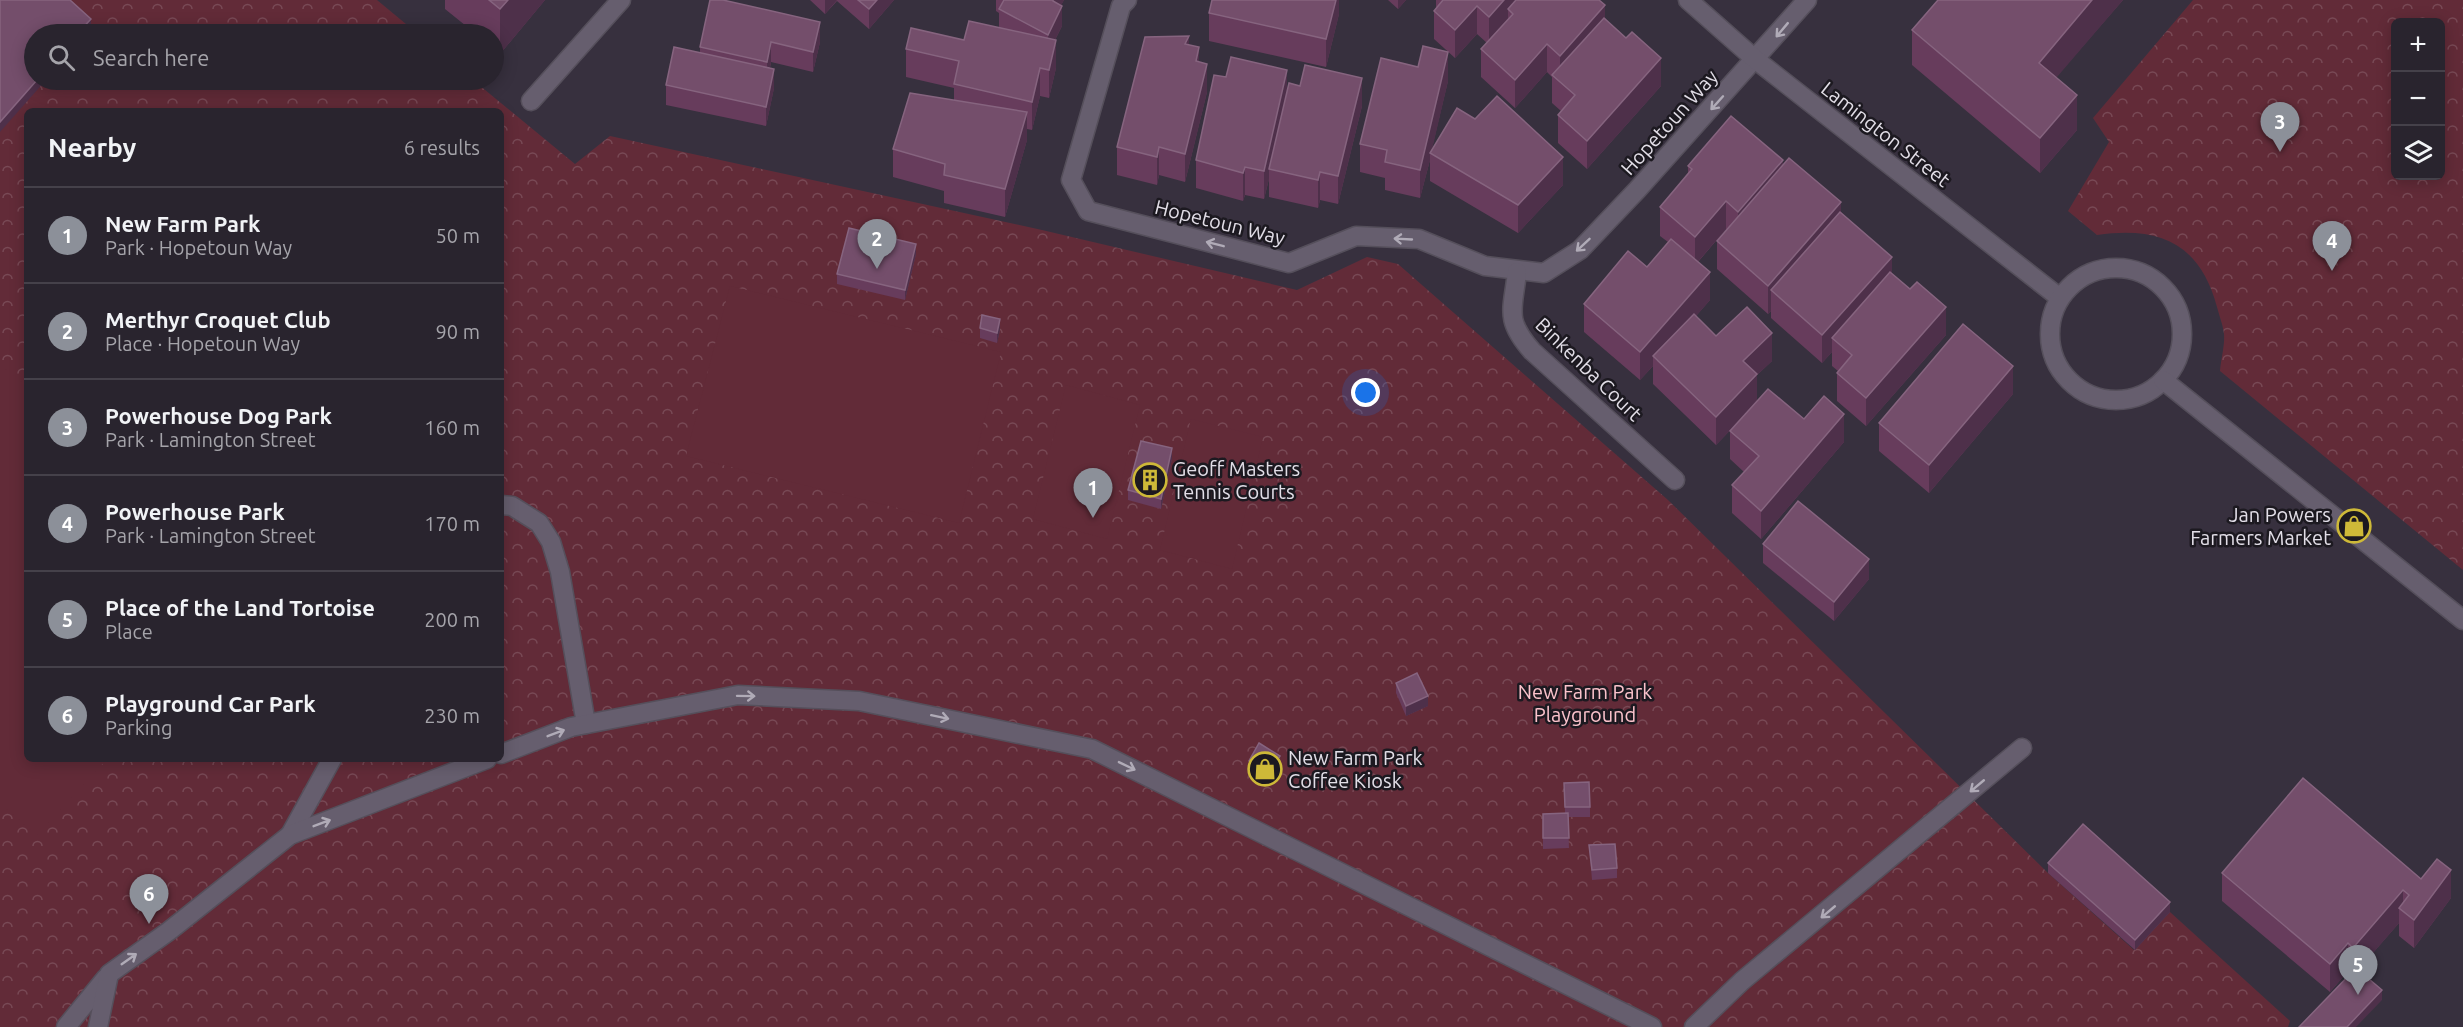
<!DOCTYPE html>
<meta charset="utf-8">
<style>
:root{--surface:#29242e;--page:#312c36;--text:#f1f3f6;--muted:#a5a4aa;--line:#45414a;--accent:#8c9099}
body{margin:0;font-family:Ubuntu,sans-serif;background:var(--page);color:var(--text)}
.controls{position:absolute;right:18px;top:18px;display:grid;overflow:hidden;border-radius:9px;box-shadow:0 3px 15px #0003}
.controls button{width:54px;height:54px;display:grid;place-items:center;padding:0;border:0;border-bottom:2px solid var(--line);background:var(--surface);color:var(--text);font:30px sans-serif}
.you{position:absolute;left:1366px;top:393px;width:21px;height:21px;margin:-15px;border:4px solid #fff;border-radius:50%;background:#1a73e8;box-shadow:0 0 0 9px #1a73e833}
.badge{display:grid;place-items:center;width:39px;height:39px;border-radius:50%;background:var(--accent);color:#fff;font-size:20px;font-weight:700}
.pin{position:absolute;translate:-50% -50px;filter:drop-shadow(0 2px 3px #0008)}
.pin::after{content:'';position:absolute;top:32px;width:21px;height:18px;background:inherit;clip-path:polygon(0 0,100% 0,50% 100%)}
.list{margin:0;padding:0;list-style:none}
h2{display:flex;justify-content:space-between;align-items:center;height:78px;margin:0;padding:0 24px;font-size:26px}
h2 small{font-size:20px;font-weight:400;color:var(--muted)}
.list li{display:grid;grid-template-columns:39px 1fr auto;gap:18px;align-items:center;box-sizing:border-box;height:96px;padding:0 24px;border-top:2px solid var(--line)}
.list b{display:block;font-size:22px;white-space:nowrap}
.list p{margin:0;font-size:20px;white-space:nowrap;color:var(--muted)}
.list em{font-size:20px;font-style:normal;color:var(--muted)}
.icon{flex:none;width:33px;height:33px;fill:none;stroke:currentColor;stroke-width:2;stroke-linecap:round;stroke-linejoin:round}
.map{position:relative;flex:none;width:2463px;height:1027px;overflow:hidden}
.search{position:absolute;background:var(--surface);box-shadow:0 3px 15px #0003;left:24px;top:24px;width:480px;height:66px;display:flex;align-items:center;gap:15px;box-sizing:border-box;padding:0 21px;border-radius:33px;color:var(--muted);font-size:22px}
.panel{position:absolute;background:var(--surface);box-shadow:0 3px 15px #0003;left:24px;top:108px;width:480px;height:654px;border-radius:9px}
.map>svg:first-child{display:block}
</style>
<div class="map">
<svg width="2463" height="1027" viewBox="0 0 2463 1027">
<defs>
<pattern id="park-crowns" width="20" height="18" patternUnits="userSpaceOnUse" patternTransform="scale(1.5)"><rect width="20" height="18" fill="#622b38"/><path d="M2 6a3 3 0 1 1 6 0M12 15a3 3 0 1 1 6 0" fill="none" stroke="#784955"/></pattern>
</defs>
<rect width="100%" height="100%" fill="#37303e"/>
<!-- park -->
<g fill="url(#park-crowns)" fill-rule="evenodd">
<path d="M0,0h377l41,34h-384v46h439l102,84 35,-28 432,94 255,60 70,-33 31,7 270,236 380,373 86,77 36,-38 120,109 -2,6h-2288zM27,111h474v648h-474z"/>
<path d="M2193,0h270v570l-243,-199c1,-12 5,-26 4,-37 -1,-9 -5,-19 -7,-27 -17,-64 -58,-81 -120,-72l-29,-24 41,-69 -16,-24zM2396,22h44v154h-44z"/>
</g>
<!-- pitch -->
<g fill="#622b38">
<path d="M730,286l271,66 -42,171 -273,-67z"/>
<path d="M0,364l27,23v372h80l-70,76 -37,-31z"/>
<path d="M1066,385l74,20 -33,134 -74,-20z"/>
<path d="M1191,419l72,18 -31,132 -72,-19z"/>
</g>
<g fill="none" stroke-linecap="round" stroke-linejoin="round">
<defs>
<g id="minor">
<path d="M1127,0l-6,6 -50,174 17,31 201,52 67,-27 63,3 66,27 59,7 36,-23 58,-61 169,-189"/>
<path d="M1688,0l68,60 304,238"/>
<path d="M531,101l90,-101"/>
<circle cx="2116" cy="334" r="66"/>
<path d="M1517,272c-4,38 -13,47 15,79l143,129"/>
<path d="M2163,380l300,240"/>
<path d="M501,505l11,1 27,17 12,19 9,30 26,152"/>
<path d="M501,754l70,-27 167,-32 121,6 233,48 560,278"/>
<path d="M290,835l42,-76"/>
<path d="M66,1027l40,-49"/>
<path d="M98,1027l11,-53 60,-43 121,-96 197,-76"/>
<path d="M1694,1027l48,-46 280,-233"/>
</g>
</defs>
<!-- minor casing -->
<use href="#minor" stroke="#554f5b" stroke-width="21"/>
<!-- minor -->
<use href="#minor" stroke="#665e6e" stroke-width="18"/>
</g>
<!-- wall -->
<g fill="#673c5c">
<path d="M445,0h100l-45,54 -6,-5v-15h-18l-31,-25z"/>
<path d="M710,0l110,42 -7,30 -42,-10 -1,6 4,20 -8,38 -100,-21v-20l34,-33v-5z"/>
<path d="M810,0h84l-25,29 -32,-28 -12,13z"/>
<path d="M996,0h68l-3,5 1,21 -7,14 1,28 -7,30 -9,-2 -8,34 -5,-1v11l-22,77 -61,-14v-12l-51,-14v-28l61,-49v-12l-48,-11v-28l58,-9 35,-12v-15l-3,-2z"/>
<path d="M1339,0v14l-13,53 -117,-26v-28z"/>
<path d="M1388,0h18l-8,9z"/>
<path d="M1436,0h163l6,18 56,68 -74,83 -29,-26v-28l3,-4 -9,-8v-26l-5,-5 -32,36 -34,-31v-28l6,-6 -10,-9 -22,24 -21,-19v-28l2,-3z"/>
<path d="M1938,0h185l-67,77 21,53 -37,43 -128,-108v-35z"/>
<path d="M1189,45l10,17 8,30 -22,90 -26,-7 -2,10 -40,-10v-28z"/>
<path d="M1448,81l-16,67 131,37 -45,48 -88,-52v-21l-10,38 -35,-8v-12l-25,-6v-28z"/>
<path d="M1287,93l75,13 -24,98 -18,-4 -2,8 -49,-11v-18l-5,20 -19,-4 -2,6 -47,-13v-28z"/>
<path d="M1688,166h95l58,46 51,62 54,61 -80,91 -29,-25v-28l1,-2 -6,-5v-14l-10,11 -51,-45v-7l-3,3 -51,-45v-28l10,-11 -1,-1 -28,33 12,38 -14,16 20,20 56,25 -15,14v26l47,18 40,23 -83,97 -29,-26v-28l12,-13 -14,-13v-28l10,-11 -24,25 -63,-61v-18l-13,14 -56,-48v-28l63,-37 21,-25 -8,-6v-29l28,-33z"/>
<path d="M916,254l-11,46 -68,-16v-10z"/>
<path d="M980,328l20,2 -3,13 -17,-5z"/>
<path d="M2013,394l-84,99 -50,-42v-28z"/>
<path d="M1172,459l-11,50 -33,-9v-10z"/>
<path d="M1763,544l106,35 -35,42 -71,-58z"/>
<path d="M1396,683l32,23 -22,10 -10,-23z"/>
<path d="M1249,761l31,5 -10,17 -21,-12z"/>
<path d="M1564,783l26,24v10h-22l1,31 -26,1v-35l22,-1z"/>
<path d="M1589,845l28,23v10l-25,2z"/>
<path d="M2048,863l122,49 -35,38 -87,-77z"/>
<path d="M2222,873l199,6 30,19 -37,50 -15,-12v-13l-41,47 24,30 -34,-29 -18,21 -108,-91z"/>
</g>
<!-- shaded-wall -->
<g fill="#4e304a">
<path d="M508,0h37l-45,54v-45z"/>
<path d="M825,0h12l-12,14z"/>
<path d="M877,0h17l-25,29v-20z"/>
<path d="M1053,0h11l-11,21z"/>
<path d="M1336,0h3v14l-13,53v-28z"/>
<path d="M1398,0h8l-8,9z"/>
<path d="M1504,0h24l-20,9v15l-19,21v-28z"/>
<path d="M2092,0h31l-84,98v-35z"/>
<path d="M1605,5v29l-45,48v-26z"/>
<path d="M1062,6v20l-14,28v-19z"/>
<path d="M1477,6v28l-22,24v-28z"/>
<path d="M91,19v10l-5,5h-9z"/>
<path d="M820,22v20l-7,30v-20z"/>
<path d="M1189,36v28l-4,-20z"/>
<path d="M1056,40v28l-7,30v-28z"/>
<path d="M771,42v20l-4,20v-20z"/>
<path d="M1547,44v28l-32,36v-28z"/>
<path d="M1199,47v28l-3,-14z"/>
<path d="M1448,52v29l-17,73 -1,-1v7l-10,38v-28z"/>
<path d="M1661,58v28l-74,83v-28z"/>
<path d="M1207,64v28l-22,90v-28z"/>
<path d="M1040,68v28l-8,34v-28z"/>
<path d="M774,69v19l-8,38v-19z"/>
<path d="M1287,70v28l-18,71v10l-5,20v-28z"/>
<path d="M1362,78v28l-24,98v-28z"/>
<path d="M37,80h9l-46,52v-10z"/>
<path d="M2077,95v35l-37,43v-35z"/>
<path d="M1027,112v28l-22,77v-28z"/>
<path d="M1159,147v28l-2,10v-28z"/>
<path d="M1563,157v28l-45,48v-28z"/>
<path d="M1783,160v28l-45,52v-28z"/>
<path d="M1245,167v28l-2,6v-28z"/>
<path d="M1320,172v28l-2,8v-28z"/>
<path d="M1726,201v28l-31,36v-28z"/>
<path d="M1841,202v28l-70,60v21l-3,3v-28z"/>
<path d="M916,244v10l-11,46v-10z"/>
<path d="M1892,257v28l-60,53v14l-10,11v-28z"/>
<path d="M1710,272v28l-53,61 -4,-5v10l-13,14v-28z"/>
<path d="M1946,307v28l-80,91v-28z"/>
<path d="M1000,319v11l-3,13v-10z"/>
<path d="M1772,333v28l-15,14v27l-41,43v-28l27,-56z"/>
<path d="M2013,366v28l-84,99v-28z"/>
<path d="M1844,414v28l-83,97v-28z"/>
<path d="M1172,448v11l-11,50v-10z"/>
<path d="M1869,559v20l-35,42v-19z"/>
<path d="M1428,696v10l-22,10v-10z"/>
<path d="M1280,756v10l-10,17v-11z"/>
<path d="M2451,870v28l-37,50v-28z"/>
<path d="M2403,890v21l-4,-3v15l-46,53v-28z"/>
<path d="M2170,902v10l-35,38v-10z"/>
<path d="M2348,943v28l-18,21v-28z"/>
<path d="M2382,990v10l-26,27h-9z"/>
</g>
<!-- building -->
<g fill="#744e6b" stroke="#86647f" stroke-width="1.5">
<path d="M0,0h70l21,19 -14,15h-43v46h3l-37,42z"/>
<path d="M489,0h19l-8,9z"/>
<path d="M710,0h13l97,22 -7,30 -42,-10 -4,20 -67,-15z"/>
<path d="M858,0h19l-8,9z"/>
<path d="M1004,0h49v1l9,5 -14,29 -49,-26z"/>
<path d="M1212,0h124l-10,39 -117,-26z"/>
<path d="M1443,0h61l-15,17 -12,-11 -22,24 -21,-19z"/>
<path d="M1516,0h83l6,5 -45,51 -13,-12 -32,36 -34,-31 32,-35 -5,-5z"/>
<path d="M1938,0h154l-53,63 38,32 -37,43 -128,-108z"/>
<path d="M1604,18l22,20 6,-6 29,26 -74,83 -29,-26 17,-20 -23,-20z"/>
<path d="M969,21l87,19 -7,30 -9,-2 -8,34 -78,-18 5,-23 -53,-12 5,-21 53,12z"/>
<path d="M1189,36l-4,8 14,3 -3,14 11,3 -22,90 -26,-7 -2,10 -40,-10 28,-110z"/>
<path d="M1423,46l25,6 -28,118 -35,-8 2,-12 -27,-6 21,-86 37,9z"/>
<path d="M674,47l100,22 -8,38 -100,-22z"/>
<path d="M1231,57l56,13 -23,101 -19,-4 -2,6 -47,-13 18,-85 12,2z"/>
<path d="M1305,65l57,13 -24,98 -18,-4 -2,8 -49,-11 20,-86 11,3z"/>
<path d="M910,93l117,19 -22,77 -61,-14 1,-11 -52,-15z"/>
<path d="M1497,96l66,61 -45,48 -88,-52 27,-45 18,11z"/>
<path d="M1731,116l52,44 -45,52 -12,-11 -31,36 -35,-30 32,-38 -4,-3z"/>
<path d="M1789,158l52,44 -73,84 -51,-45z"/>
<path d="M1840,212l52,45 -70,78 -51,-45z"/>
<path d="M849,228l67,16 -11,46 -68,-16z"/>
<path d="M1671,239l39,33 -70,80 -56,-48 44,-53 19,16z"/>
<path d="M1890,272l20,17 7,-7 29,25 -80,91 -29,-25 15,-18 -20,-17z"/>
<path d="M1747,307l25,26 -29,28 14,13 -41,43 -63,-61 41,-42 22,22z"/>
<path d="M982,315l18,4 -3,14 -17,-5z"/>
<path d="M1963,324l50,42 -84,99 -50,-42z"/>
<path d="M1768,389l36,30 20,-23 20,18 -83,97 -29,-26 27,-29 -29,-25z"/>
<path d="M1141,441l31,7 -11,51 -33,-9z"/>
<path d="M1798,501l71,58 -35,43 -71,-58z"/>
<path d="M1417,673l11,23 -22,10 -10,-23z"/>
<path d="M1259,743l21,13 -10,16 -21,-11z"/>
<path d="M2303,778l118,101 16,-20 14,11 -37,50 -15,-12 10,-13 -6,-5 -50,58 -5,-5 -18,21 -108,-91z"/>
<path d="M1589,782l1,25h-25l-1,-24z"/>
<path d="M1568,813l1,25h-26v-24z"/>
<path d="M2083,824l87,78 -35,38 -87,-77z"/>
<path d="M1615,844l2,24 -25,2 -3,-25z"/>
<path d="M2356,968l26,22 -35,37h-48z"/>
</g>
<!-- one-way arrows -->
<defs><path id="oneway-shaft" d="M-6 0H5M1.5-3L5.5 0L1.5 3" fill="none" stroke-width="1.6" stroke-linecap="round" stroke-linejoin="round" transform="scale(1.5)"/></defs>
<g stroke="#b0abb7">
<use href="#oneway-shaft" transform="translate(1782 30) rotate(130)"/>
<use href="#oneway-shaft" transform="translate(1717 103) rotate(132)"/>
<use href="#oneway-shaft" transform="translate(1403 239) rotate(-177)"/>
<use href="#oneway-shaft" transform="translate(1215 244) rotate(-166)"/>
<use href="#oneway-shaft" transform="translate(1583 245) rotate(137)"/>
<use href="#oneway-shaft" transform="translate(746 696) rotate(1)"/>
<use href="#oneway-shaft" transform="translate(940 717) rotate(12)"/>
<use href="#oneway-shaft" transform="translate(556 733) rotate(-21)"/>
<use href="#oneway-shaft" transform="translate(1127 766) rotate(26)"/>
<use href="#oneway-shaft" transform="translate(1977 786) rotate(140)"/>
<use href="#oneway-shaft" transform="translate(322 823) rotate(-21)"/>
<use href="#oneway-shaft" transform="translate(1828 912) rotate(140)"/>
<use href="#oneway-shaft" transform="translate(129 959) rotate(-35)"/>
</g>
<!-- icons -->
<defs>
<symbol id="building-ring" viewBox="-11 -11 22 22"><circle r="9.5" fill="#1c1920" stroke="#ceb938" stroke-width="1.5"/><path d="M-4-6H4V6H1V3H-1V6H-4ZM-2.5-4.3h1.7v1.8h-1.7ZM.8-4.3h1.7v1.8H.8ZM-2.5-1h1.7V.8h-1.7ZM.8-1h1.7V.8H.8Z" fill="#ceb938"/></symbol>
<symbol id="shop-ring" viewBox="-11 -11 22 22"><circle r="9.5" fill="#1c1920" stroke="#ceb938" stroke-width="1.5"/><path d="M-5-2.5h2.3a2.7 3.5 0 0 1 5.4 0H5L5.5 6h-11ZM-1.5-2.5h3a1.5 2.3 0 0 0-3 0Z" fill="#ceb938"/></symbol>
</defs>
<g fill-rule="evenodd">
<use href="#building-ring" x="1131" y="461" width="38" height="38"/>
<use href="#shop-ring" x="2335" y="507" width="38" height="38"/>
<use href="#shop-ring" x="1246" y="750" width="38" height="38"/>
</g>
<g text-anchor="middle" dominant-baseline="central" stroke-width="5" stroke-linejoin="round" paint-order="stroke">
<!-- street labels -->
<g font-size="20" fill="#e2dee7" stroke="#1c1920">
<text transform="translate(1669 122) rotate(-48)">Hopetoun Way</text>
<text transform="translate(1886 134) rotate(38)">Lamington Street</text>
<text transform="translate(1220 222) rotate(14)">Hopetoun Way</text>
<text transform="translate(1589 369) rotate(44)">Binkenba Court</text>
</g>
<!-- poi labels -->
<g font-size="20" fill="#e2dee7" stroke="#1c1920" text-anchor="start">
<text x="1173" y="468">Geoff Masters<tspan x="1173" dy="23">Tennis Courts</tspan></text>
<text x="2331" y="514" text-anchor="end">Jan Powers<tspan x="2331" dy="23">Farmers Market</tspan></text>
<text x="1288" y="757">New Farm Park<tspan x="1288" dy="23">Coffee Kiosk</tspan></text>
</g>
<!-- park labels -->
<g font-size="20" fill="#fbc2cb" stroke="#1c1920">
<text x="1585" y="691">New Farm Park<tspan x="1585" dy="23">Playground</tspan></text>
</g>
</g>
</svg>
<div class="controls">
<button>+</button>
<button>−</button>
<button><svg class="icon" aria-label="layers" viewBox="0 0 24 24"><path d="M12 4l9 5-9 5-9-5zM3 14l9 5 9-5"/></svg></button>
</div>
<div class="you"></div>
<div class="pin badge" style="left:1093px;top:518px">1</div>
<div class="pin badge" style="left:877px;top:269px">2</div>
<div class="pin badge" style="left:2280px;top:152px">3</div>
<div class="pin badge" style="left:2332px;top:271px">4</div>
<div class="pin badge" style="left:2358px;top:995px">5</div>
<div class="pin badge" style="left:149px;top:924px">6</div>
<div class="search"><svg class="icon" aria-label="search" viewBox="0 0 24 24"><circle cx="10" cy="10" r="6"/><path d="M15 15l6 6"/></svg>Search here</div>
<section class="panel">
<h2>Nearby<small>6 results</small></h2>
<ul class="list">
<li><span class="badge">1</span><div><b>New Farm Park</b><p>Park · Hopetoun Way</p></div><em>50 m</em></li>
<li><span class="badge">2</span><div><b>Merthyr Croquet Club</b><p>Place · Hopetoun Way</p></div><em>90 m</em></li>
<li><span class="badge">3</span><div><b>Powerhouse Dog Park</b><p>Park · Lamington Street</p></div><em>160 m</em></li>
<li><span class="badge">4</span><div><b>Powerhouse Park</b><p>Park · Lamington Street</p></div><em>170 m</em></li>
<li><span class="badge">5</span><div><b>Place of the Land Tortoise</b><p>Place</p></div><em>200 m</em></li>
<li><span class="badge">6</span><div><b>Playground Car Park</b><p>Parking</p></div><em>230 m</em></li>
</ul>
</section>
</div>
